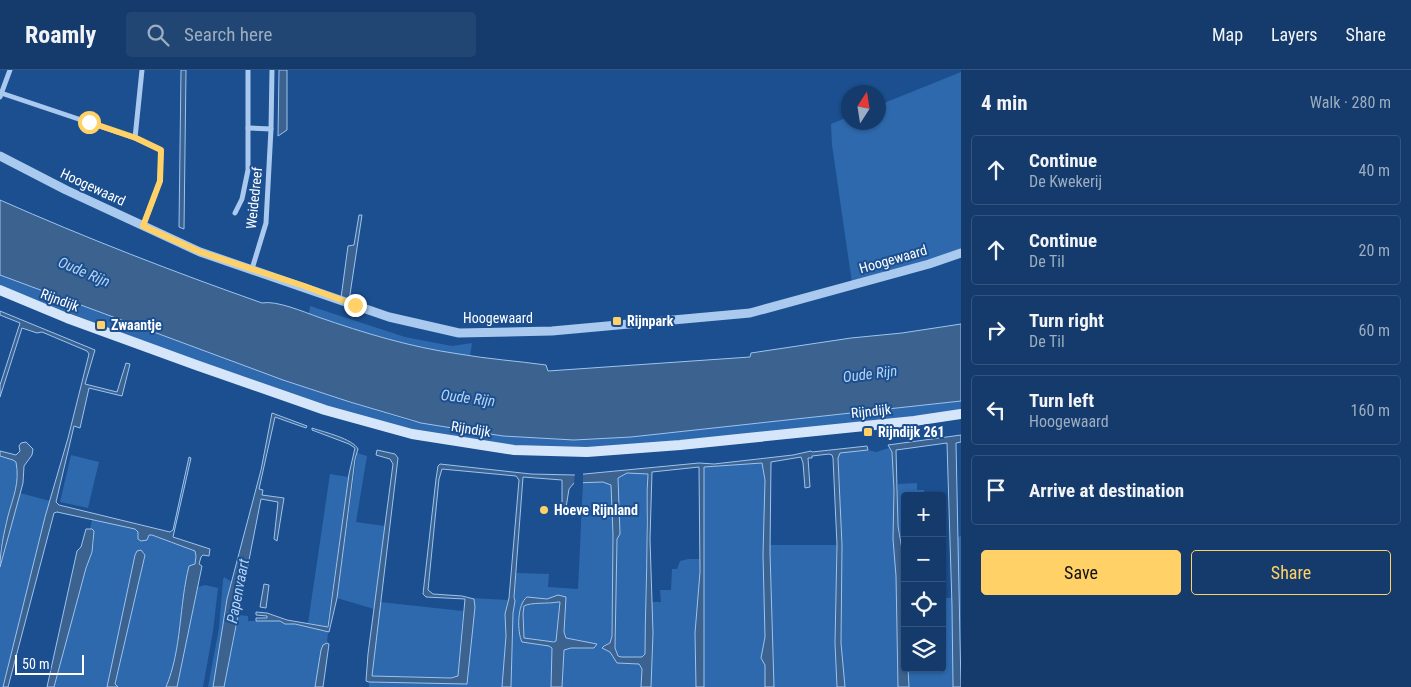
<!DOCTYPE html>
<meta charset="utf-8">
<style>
:root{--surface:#143b6b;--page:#214673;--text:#f1f3f6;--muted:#9dadc1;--line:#33557e;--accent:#ffd166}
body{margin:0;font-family:"Roboto Condensed",sans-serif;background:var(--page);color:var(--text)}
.controls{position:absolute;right:15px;bottom:15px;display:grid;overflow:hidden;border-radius:5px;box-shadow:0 1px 4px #0004}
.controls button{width:45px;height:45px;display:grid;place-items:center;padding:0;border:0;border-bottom:1px solid var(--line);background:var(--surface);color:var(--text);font:25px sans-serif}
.compass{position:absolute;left:841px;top:15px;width:45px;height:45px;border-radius:50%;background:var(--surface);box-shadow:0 1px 4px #0004;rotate:12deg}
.scale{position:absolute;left:15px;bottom:12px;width:69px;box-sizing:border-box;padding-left:5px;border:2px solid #fff;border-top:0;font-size:14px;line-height:18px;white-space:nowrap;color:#fff;-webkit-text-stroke:4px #1b4f8f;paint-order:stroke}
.stop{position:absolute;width:15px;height:15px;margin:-11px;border:4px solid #ffd166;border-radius:50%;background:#fff}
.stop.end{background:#ffd166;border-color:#fff;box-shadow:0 1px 5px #0008}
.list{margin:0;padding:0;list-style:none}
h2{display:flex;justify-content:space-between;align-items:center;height:65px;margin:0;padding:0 20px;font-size:21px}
h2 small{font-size:16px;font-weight:400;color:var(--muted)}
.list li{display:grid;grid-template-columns:32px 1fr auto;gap:15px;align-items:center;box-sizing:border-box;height:70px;margin:0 10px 10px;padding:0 10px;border:1px solid var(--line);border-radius:5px}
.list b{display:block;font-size:19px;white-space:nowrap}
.list p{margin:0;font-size:16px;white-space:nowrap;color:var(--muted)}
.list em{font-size:16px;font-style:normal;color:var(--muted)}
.actions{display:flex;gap:10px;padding:15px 20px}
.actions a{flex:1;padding:11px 0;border:1px solid var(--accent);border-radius:5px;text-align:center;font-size:18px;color:var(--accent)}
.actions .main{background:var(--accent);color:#111}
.icon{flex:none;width:28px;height:28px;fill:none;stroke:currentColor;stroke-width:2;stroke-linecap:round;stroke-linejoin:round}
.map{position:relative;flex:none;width:961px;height:617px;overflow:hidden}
header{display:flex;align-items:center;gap:30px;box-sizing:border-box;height:70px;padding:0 25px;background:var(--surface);border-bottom:1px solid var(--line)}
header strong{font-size:24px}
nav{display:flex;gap:28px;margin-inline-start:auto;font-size:18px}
.search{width:350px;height:45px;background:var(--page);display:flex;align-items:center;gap:12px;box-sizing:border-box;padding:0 18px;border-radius:5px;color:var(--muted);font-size:19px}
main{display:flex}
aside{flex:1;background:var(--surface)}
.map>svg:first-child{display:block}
</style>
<header>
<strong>Roamly</strong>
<div class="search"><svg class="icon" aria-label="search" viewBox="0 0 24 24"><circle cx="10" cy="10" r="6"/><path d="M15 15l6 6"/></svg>Search here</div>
<nav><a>Map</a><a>Layers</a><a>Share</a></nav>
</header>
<main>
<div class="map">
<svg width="961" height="617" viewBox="0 0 961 617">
<rect width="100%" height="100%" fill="#1b4f8f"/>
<!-- green -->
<g fill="#2e69ad">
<path d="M961,2v178l-109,33 -20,-138 -1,-21 17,-7v5h30l1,-17z"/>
<path d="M0,205l283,105 67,22 60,19 93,15 71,4 57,-3 330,-36v11l-234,24 -145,13 -70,-2 -110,-16 -98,-30 -191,-71 -113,-44z"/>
<path d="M310,236l95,31 47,9 20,-3 -2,13c-55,-7 -109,-24 -161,-42z"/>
<path d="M889,378l3,4 2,38 -1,49 3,37 2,111h-53l-4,-44 1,-98 -4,-90 2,-2 28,-3 8,2z"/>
<path d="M357,383l10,3 -11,66 29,4 -11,83 -37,-11z"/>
<path d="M71,385l28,7 -11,46 -28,-6z"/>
<path d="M0,386l13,4 3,2c4,20 -3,35 -8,54 -3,11 -5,23 -8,34z"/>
<path d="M763,393l2,17 -2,75 2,82 -4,21 4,7v22h-61v-220z"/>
<path d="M647,402l-2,182 -3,3h-21l-3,-1 -3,-8 2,-110 3,-4 -2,-56 9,-5z"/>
<path d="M330,404l19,3 -22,150 -19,-4z"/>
<path d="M603,411l9,4 1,50 -1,101 -2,7 -6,3 -1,2 7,4 7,11 22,1 3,5 -1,18h-79l2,-37 7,-2h23l-12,-7 -16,-3 -2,-6v-14l-4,-16 -4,39h-6l3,10 -2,36h-40l2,-74c2,-13 2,-26 3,-40l33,1 -1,13 30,2 5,-107z"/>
<path d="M917,413v7h7l-1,6 -7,-3 -4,3h-7v99l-3,-6 1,-26 -5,-37v-42z"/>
<path d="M20,423l30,8 -5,16 -42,170h-3v-120z"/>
<path d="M92,449l43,10 3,3 14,3 43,16 1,5 -1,8 -6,2c-10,40 -7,83 -23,121h-48l-3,-2 30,-130 -1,-3 -9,3 -28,132h-53l32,-119c3,-12 12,-27 6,-39h-2z"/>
<path d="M961,466v108l-4,-107z"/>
<path d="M770,475h67l-2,98 2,44h-63z"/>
<path d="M688,489h12l-1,44 -4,30 1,54h-45l2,-54 -2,-31h10l-1,-12h11l1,-21h5l3,-8z"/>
<path d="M224,507l8,5 -19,105h-5l11,-59 4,-48z"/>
<path d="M205,515l13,3 -5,43 -10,56h-26l21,-100z"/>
<path d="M472,528l36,2 -3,14 1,22 -4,51h-133v-5l98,2 8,-77z"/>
<path d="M942,528h10l1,89h-44l-1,-19h34z"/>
<path d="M380,532l83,9 -5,65 -7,2 -79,-2z"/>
<path d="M239,545l9,1v5h32l5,3h10l33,8 -1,11 -4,2 -2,5 -6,37h-91z"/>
</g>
<!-- water -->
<g fill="#3c6290" stroke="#9cc4f0" fill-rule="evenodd">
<path d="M181,0h5l-2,159 -5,-2z"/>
<path d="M279,0h8v60l-9,6z"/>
<path d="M0,130c86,38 174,72 262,103 14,-3 42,9 56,14 46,16 92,30 141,37 29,5 58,7 87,11l2,6 202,-14 1,-4 100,-15 51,-5 59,-9v77l-330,36 -57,3 -71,-4 -82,-13 -71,-21 -67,-22 -283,-105z"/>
<path d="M359,145h3l-13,86 -8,-3 7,-52 6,-1z"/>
<path d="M0,241l95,39 -10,34 32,8 9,-29 4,1 -8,32 -33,-8 -9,40 -6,-2 -18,76 3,3 111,27 3,-2 16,-73 2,1 -18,79 37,12 -1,7 -6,-1 -2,2 -2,7 3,2 -25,121h-11c16,-38 13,-82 23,-121l6,-2 1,-8 -1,-5 -43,-16h-3l-2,5 -6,1 -3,-2v-7l-3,-3 -78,-17 -3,1 -46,174h-5l42,-170 23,-79 21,-84 -2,-3 -45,-19 -5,1 -15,-5 -22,69v-12l20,-62 -20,-8z"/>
<path d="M272,343l35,13 -1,2 -31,-11 -16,72 4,1 -1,5 22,3 -7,43 -3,-2 4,-37 -17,-3 -37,188h-11l14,-88 34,-129z"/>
<path d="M312,358c12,4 41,11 46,21l-3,10 -18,139 -8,34 -34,-8h-10l-5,-3h-24v-3h11v-2l-11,-1v-3l11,1 20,7 41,7 21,-153 6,-26 -6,-4 -37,-14z"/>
<path d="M961,365v7l-5,1 5,244h-8l-1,-81 -5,-163 -51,7 2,76 4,24v39l3,6v73h3l1,19h-11l-2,-111 -3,-37 1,-49 -2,-38 -4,-7z"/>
<path d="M26,372l7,7 -1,6 -8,11 -1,17 -23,84c0,-17 4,-34 8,-51 5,-19 12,-33 8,-54l-3,-2 -13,-4v-5l16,4 4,-4 -1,-5 2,-3z"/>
<path d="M867,376l1,4 -28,3 -2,5 4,87 -1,98 4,44h-8l-2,-44 2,-98 -4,-87 -1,-3 -3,-1 -17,2v2h-4l2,29 -5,1 -2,-25 -2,-6 -30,5 -1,90 4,135h-9v-22l-4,-7 4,-21 -2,-82 2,-75 -3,-17 -58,4v220h-8l-1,-54 5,-61 -1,-105 -47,5 -2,67 3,94 -2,54h-10l1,-18 -3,-5 -22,-1 -7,-11 -8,-4 2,-2 6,-3 2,-7 1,-101 -2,-50 -8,-3 -29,1 -5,6 -4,25 -3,-1v-33l-39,-3 -9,120 1,4 -2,12 -2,74h-9l4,-51 -1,-22 4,-16 10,-118 -3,-4 -74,-7 -3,10 -11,111 5,4 29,2 12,3 1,8 -8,77 -98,-2 -3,-1 2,-27 25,-190 -3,-5 -14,-4 1,-5 18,4 3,4 -26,218 79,2 7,-2 7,-77 -39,-2 -3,-3 13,-115 2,-13 2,-2 91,10 43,1 125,-12 15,1 79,-9 18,-4 1,1zM627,403l21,1c-2,22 0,42 -1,64 0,39 -2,77 -2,116l-3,3h-21l-3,-1 -3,-8 2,-109 3,-5 -2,-56z"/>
<path d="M86,459h6l2,2 -2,21 -6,16 -32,119h-7l30,-136 4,-4z"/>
<path d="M141,480l4,5 -30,129 3,3h-11l28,-132 2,-4z"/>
<path d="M264,514l5,1 -3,23 -6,-1z"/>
<path d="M558,525l8,2 -2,35 2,6 31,6 -3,4h-23l-7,2 -2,37h-11l1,-39 -3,-2 -27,-4c-5,-10 -5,-38 5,-45l20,2zM558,532h2l-4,39 -2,1 -30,-4 -1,-24 1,-8c7,-4 24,-2 34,-4z"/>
<path d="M327,573l2,1 -6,43h-8l6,-37 2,-5z"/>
</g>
<!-- pier -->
<path fill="#1b4f8f" d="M583,402v12h-9l1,-11z"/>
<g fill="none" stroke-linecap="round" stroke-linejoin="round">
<!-- minor -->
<g stroke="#a9c9ee" stroke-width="5">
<path d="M1,23l134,45 26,12 -1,31 -17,45"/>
<path d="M0,27l10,-27"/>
<path d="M248,58l23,1"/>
<path d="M135,68l7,-68"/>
<path d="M235,143l7,-14 6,-29v-100"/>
<path d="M252,199l14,-46 5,-94 1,-59"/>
</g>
<!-- tertiary -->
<path stroke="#a9c9ee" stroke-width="9" d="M0,86l66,34 134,62 189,65 70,16 93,-2 198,-18 179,-49 32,-11"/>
<!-- secondary -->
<path stroke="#d6e6fa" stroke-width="10" d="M0,220l67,28 129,47 129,45 87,24 102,16 73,2 93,-7 234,-24 47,-7"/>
</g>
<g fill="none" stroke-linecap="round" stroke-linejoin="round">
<!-- route -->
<path stroke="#ffd166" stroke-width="6" d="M89,52l47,16 25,12 -1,31 -17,45 57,26 104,34 51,19"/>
</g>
<!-- markers -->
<g fill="#ffd166" stroke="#1b4f8f" stroke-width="2">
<rect x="612" y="246" width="10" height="10" rx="2.5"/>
<rect x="96" y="250" width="10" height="10" rx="2.5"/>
<rect x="863" y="357" width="10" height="10" rx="2.5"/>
<circle cx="544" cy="440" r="5"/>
</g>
<g text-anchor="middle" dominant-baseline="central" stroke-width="4" stroke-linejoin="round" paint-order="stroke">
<!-- street labels -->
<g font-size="14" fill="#fff" stroke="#1b4f8f">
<text transform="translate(93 117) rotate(25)">Hoogewaard</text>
<text transform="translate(254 128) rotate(-84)">Weidedreef</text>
<text transform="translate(893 189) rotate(-16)">Hoogewaard</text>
<text transform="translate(60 230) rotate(21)">Rijndijk</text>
<text x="498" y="248">Hoogewaard</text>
<text transform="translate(871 341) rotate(-6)">Rijndijk</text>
<text transform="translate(471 359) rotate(9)">Rijndijk</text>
</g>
<!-- poi labels -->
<g font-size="14" font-weight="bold" fill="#fff" stroke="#1b4f8f" text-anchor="start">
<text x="627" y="251">Rijnpark</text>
<text x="111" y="255">Zwaantje</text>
<text x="878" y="362">Rijndijk 261</text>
<text x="554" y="440">Hoeve Rijnland</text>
</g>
<!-- water labels -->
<g font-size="15" font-style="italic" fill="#b5d3f5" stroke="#1b4f8f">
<text transform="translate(84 202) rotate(23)">Oude Rijn</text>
<text transform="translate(870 304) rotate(-7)">Oude Rijn</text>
<text transform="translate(468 328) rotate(7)">Oude Rijn</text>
<text transform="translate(238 521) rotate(-79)">Papenvaart</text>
</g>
</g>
</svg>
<div class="controls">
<button>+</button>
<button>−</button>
<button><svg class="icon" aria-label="locate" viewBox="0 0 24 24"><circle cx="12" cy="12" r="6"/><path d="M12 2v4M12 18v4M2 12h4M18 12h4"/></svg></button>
<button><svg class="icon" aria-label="layers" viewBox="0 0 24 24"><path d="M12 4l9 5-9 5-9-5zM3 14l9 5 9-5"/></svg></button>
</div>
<svg class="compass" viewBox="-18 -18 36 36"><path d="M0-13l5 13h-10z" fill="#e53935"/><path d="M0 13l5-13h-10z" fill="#9dadc1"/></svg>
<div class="scale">50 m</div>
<div class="stop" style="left:89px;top:52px"></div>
<div class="stop end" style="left:355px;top:235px"></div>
</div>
<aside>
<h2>4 min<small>Walk · 280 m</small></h2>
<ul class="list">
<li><svg class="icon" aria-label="ahead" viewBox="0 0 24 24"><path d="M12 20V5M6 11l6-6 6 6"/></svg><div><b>Continue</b><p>De Kwekerij</p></div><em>40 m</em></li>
<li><svg class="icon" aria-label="ahead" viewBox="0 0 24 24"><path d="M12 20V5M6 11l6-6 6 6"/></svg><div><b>Continue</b><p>De Til</p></div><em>20 m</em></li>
<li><svg class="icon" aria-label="right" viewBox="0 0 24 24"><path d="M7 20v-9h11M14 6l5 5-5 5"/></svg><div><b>Turn right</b><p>De Til</p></div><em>60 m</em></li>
<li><svg class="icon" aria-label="left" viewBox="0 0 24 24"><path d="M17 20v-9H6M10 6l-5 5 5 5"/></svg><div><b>Turn left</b><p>Hoogewaard</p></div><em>160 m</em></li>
<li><svg class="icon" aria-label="arrive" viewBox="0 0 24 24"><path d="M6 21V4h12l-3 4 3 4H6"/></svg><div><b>Arrive at destination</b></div></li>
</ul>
<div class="actions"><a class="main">Save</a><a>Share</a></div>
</aside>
</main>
